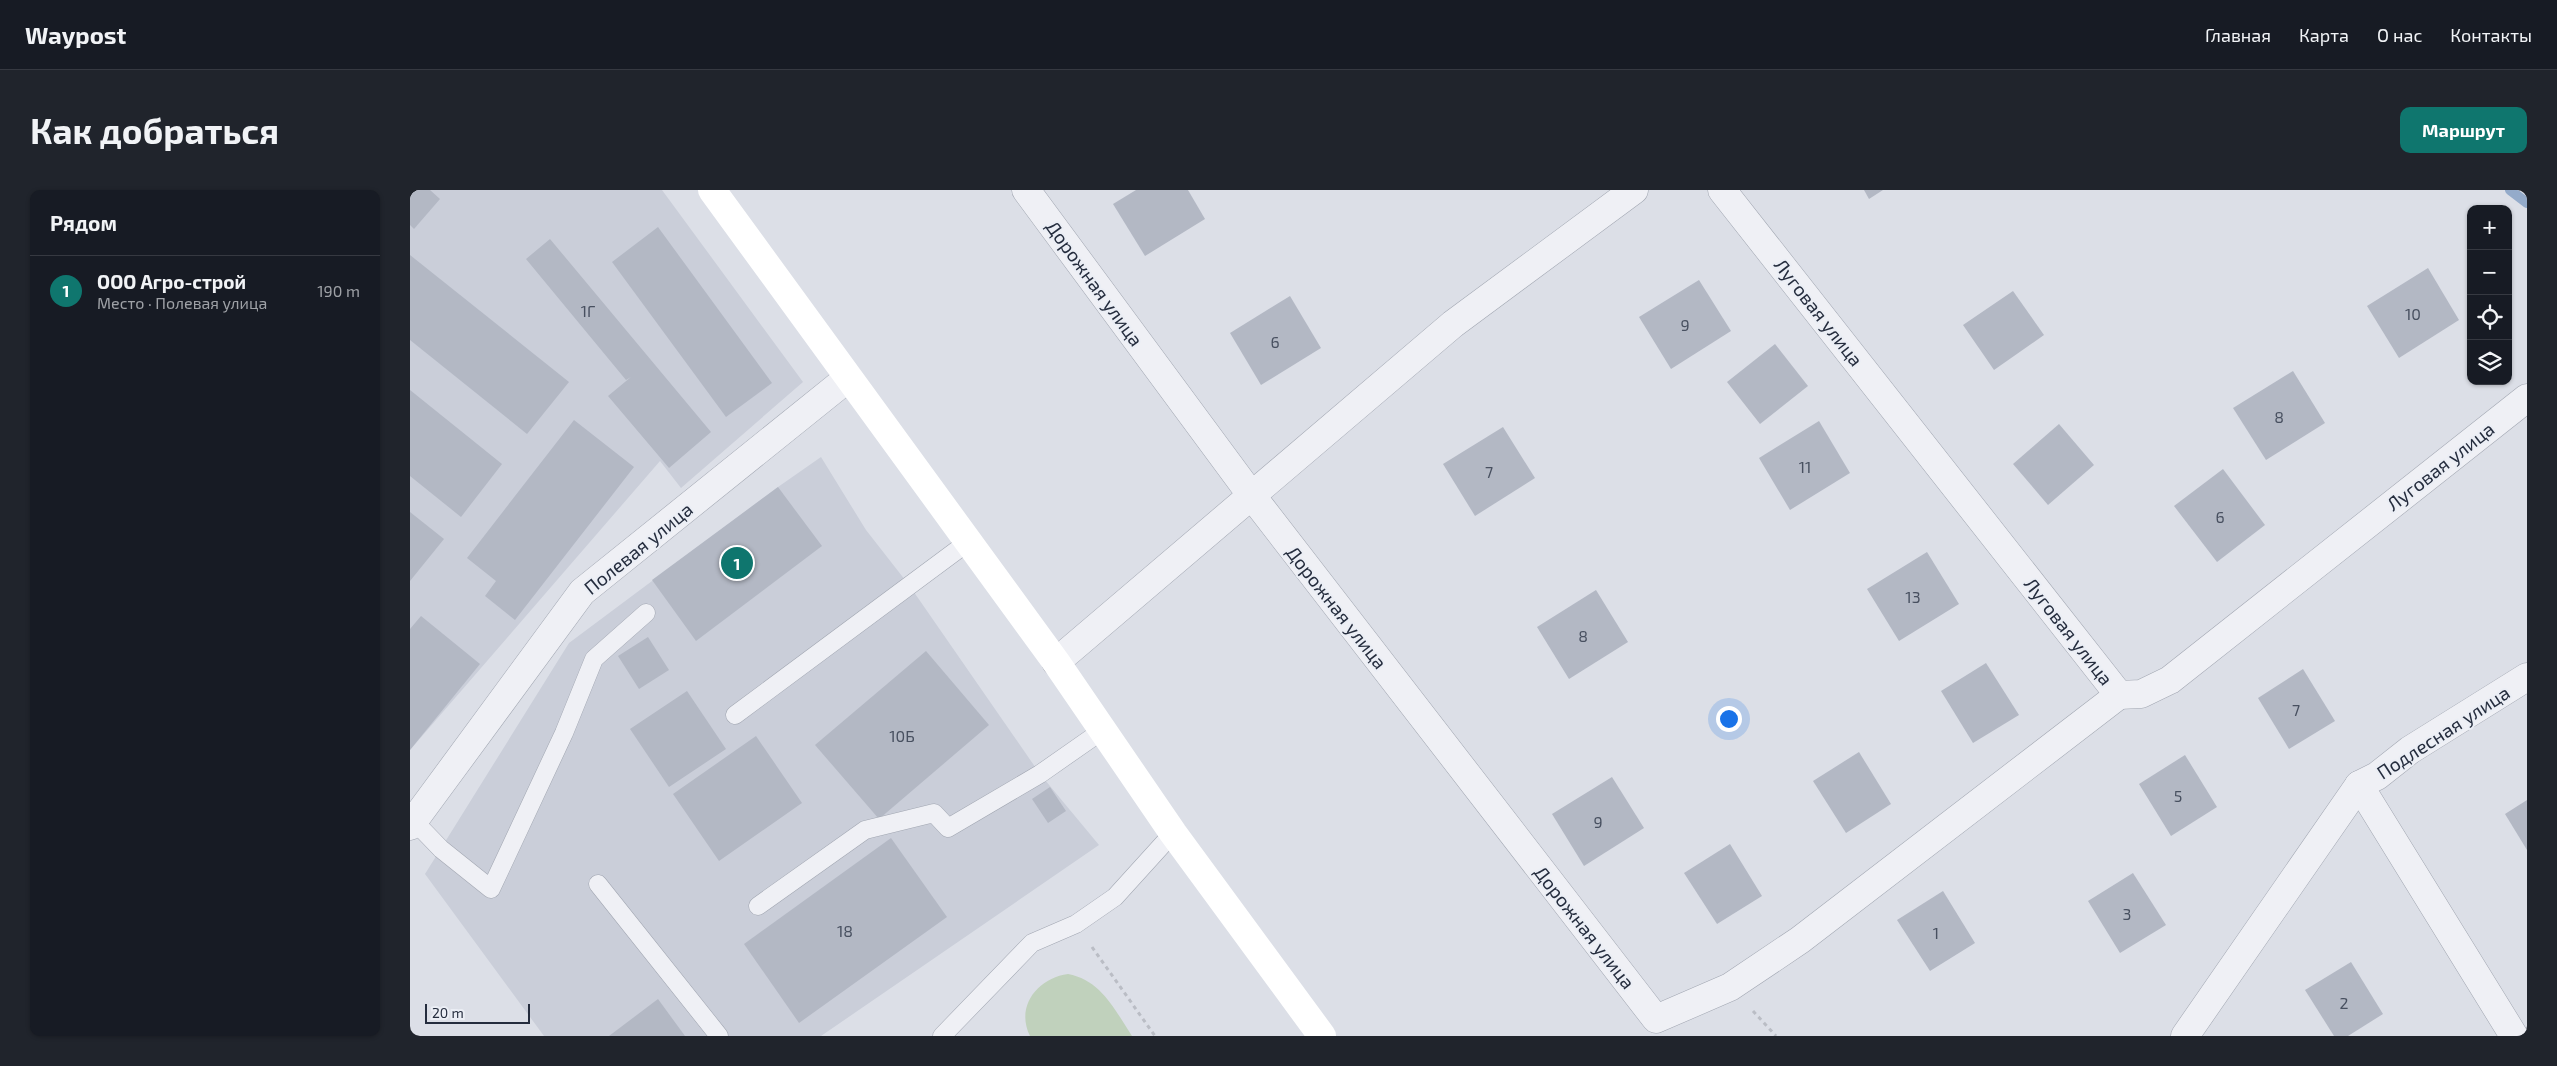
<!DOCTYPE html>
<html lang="ru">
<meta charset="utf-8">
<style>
:root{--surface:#171b24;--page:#20242c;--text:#f1f3f6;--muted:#9ea1a6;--line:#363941;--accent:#0f766e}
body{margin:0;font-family:"Exo 2",sans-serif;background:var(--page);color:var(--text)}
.controls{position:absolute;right:15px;top:15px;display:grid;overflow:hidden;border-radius:10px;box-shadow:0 1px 4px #0004}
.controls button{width:45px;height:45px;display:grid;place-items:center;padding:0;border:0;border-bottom:1px solid var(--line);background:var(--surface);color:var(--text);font:25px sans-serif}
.scale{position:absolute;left:15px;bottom:12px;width:105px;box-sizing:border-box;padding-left:5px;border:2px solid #252d3e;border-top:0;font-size:14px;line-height:18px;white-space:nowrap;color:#252d3e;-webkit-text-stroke:4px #ebeef5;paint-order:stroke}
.you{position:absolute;left:1318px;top:528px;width:18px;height:18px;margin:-12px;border:4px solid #fff;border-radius:50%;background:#1a73e8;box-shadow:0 0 0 8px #1a73e833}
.badge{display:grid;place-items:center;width:32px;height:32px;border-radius:50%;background:var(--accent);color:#fff;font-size:16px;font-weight:700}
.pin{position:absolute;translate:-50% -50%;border:2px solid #fff;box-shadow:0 1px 5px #0006}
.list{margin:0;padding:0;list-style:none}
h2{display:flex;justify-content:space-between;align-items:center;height:65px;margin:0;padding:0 20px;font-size:21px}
h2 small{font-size:16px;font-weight:400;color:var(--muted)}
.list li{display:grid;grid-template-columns:32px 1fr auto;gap:15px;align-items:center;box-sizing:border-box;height:70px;padding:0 20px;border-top:1px solid var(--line)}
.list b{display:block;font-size:19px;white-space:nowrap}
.list p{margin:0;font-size:16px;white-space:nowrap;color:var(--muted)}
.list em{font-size:16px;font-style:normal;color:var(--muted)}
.icon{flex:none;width:28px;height:28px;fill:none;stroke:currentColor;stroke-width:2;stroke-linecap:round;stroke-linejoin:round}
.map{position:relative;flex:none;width:2117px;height:846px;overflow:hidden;border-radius:10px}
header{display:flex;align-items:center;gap:30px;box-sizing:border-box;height:70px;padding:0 25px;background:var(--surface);border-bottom:1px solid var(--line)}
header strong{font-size:24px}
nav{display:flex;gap:28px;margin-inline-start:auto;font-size:18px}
.intro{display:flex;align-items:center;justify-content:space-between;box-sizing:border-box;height:120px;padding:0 30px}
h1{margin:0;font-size:35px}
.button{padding:12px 22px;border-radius:10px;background:var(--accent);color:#fff;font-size:18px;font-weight:700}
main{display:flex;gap:30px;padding:0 30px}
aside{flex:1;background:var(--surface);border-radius:10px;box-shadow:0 1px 4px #0004}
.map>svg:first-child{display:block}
</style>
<header>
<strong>Waypost</strong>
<nav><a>Главная</a><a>Карта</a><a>О нас</a><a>Контакты</a></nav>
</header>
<div class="intro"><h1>Как добраться</h1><a class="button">Маршрут</a></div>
<main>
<aside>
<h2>Рядом<small></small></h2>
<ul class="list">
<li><span class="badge">1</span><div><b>ООО Агро-строй</b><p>Место · Полевая улица</p></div><em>190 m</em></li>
</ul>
</aside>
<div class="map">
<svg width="2117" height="846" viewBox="0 0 2117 846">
<rect width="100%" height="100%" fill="#dcdfe7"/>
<!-- built -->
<g fill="#caced9">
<path d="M0,0h252l141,192 -122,106 -21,-27 -250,289z"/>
<path d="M411,267l45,73 43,55 131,189 59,71 -278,191h-277l-119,-162 144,-231 209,-156z"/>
</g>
<!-- green -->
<path fill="#c0d1bc" d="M658,784c33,6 47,36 64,62h-102c-15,-30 8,-58 38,-62z"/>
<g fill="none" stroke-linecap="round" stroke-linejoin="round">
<!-- stream -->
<path stroke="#94abca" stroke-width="10" d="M2100,0l17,13"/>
</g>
<!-- building -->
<g fill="#b3b8c4">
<path d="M0,0h20l10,9 -26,30 -4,-4z"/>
<path d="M726,0h52l17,29 -60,37 -32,-52z"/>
<path d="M1454,0h19l-14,9z"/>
<path d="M248,37l114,156 -46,34 -114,-155z"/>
<path d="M140,49l161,193 -42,36 -61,-72 23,-19 -5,3 -100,-121z"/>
<path d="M0,65l159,127 -42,52 -117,-94z"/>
<path d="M2018,78l31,52 -60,38 -32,-52z"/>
<path d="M1289,90l32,51 -60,38 -32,-52z"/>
<path d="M1603,101l31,44 -50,35 -31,-45z"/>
<path d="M880,106l31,52 -60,37 -31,-52z"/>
<path d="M1365,154l33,42 -48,38 -33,-42z"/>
<path d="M1883,181l32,52 -59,37 -33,-52z"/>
<path d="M0,200l92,74 -41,53 -51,-41z"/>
<path d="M164,230l60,47 -119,153 -30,-24 11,-15 -29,-23z"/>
<path d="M1409,231l31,52 -60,37 -31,-52z"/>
<path d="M1649,234l35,41 -46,40 -35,-41z"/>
<path d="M1093,237l32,51 -60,38 -32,-52z"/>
<path d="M1813,279l42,56 -48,37 -43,-56z"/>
<path d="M368,297l44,59 -126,95 -44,-61z"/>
<path d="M0,322l34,27 -34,42z"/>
<path d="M1517,362l32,52 -60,37 -32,-52z"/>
<path d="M1186,400l32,52 -59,37 -32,-52z"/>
<path d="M11,426l59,48 -70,86v-121z"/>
<path d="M238,447l21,33 -30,19 -21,-33z"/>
<path d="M516,461l63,74 -110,94 -64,-74z"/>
<path d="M1576,473l33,52 -46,28 -32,-52z"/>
<path d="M1893,479l32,52 -46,28 -31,-51z"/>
<path d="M277,501l39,58 -57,38 -39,-58z"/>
<path d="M346,546l46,67 -83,58 -46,-67z"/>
<path d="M1449,562l32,52 -45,29 -33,-52z"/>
<path d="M1775,565l32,52 -46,29 -32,-52z"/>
<path d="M1202,587l32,51 -60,38 -32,-52z"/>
<path d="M640,597l16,24 -18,12 -16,-24z"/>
<path d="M2117,610v50l-22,-36z"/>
<path d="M481,648l56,79 -148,106 -55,-79z"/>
<path d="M1320,654l32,52 -45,28 -33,-51z"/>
<path d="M1723,683l33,52 -46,28 -32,-52z"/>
<path d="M1533,701l32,52 -45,28 -33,-51z"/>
<path d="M1941,772l32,52 -35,22h-14l-29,-46z"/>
<path d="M248,809l27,37h-76z"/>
</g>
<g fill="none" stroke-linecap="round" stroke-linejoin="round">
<defs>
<g id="lane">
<path d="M325,525l233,-173"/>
<path d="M4,631l27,28 50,40 73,-156 30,-74 52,-46"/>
<path d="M188,694l121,152"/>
<path d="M348,716l107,-76 69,-17 14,15 92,-54 63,-44"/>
<path d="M532,846l90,-93 44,-19 39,-27 58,-64"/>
</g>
<g id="street">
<path d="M616,0l226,306 404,523 74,-32 70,-47 319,-245"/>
<path d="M1312,0l397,505 22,-1 29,-14 357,-282"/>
<path d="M646,472l397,-338 181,-134"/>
<path d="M1949,595l155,251"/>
<path d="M0,636l172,-234 266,-214"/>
<path d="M1775,846l174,-251 18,-9 33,-26 117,-73"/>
</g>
</defs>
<!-- lane casing -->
<use href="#lane" stroke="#a1a6b1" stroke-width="19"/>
<!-- street casing -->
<use href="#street" stroke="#a1a6b1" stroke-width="29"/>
<!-- path -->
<g stroke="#babdc5" stroke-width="3" stroke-dasharray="4 4" stroke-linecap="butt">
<path d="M682,757l63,89"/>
<path d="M1343,821l23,25"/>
</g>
<!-- lane -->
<use href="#lane" stroke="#eff0f5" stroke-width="18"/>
<!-- street -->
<use href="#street" stroke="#eff0f5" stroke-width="28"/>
<!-- secondary -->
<path stroke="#fff" stroke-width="28" d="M302,0l344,472 117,171 149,203"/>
</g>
<g text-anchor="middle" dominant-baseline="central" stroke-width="4" stroke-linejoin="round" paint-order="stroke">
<!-- number labels -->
<g font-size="16" fill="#485060">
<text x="178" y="120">1Г</text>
<text x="2003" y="123">10</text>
<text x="1275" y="134">9</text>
<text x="865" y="151">6</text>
<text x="1869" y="226">8</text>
<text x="1395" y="276">11</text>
<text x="1079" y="281">7</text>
<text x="1810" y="326">6</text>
<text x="1503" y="406">13</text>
<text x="1173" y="445">8</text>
<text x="1886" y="519">7</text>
<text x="492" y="545">10Б</text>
<text x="1768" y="605">5</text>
<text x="1188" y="631">9</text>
<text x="1717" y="723">3</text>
<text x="435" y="740">18</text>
<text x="1526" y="742">1</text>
<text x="1934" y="812">2</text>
</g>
<!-- street labels -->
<g font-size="19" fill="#252d3e" stroke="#ebeef5">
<text transform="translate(685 93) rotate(54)">Дорожная улица</text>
<text transform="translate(1409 122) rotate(52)">Луговая улица</text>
<text transform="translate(2030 276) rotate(-38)">Луговая улица</text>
<text transform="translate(228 358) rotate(-39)">Полевая улица</text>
<text transform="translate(927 417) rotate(52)">Дорожная улица</text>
<text transform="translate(1659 441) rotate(52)">Луговая улица</text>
<text transform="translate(2033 542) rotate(-33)">Подлесная улица</text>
<text transform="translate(1175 737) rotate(52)">Дорожная улица</text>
</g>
</g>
</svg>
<div class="controls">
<button>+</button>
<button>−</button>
<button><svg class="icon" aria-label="locate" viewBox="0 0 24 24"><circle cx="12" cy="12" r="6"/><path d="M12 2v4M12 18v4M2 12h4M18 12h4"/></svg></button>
<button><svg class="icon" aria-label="layers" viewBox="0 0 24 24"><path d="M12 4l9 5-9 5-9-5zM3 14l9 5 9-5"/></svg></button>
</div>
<div class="scale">20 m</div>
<div class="you"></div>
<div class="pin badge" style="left:327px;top:373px">1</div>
</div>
</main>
